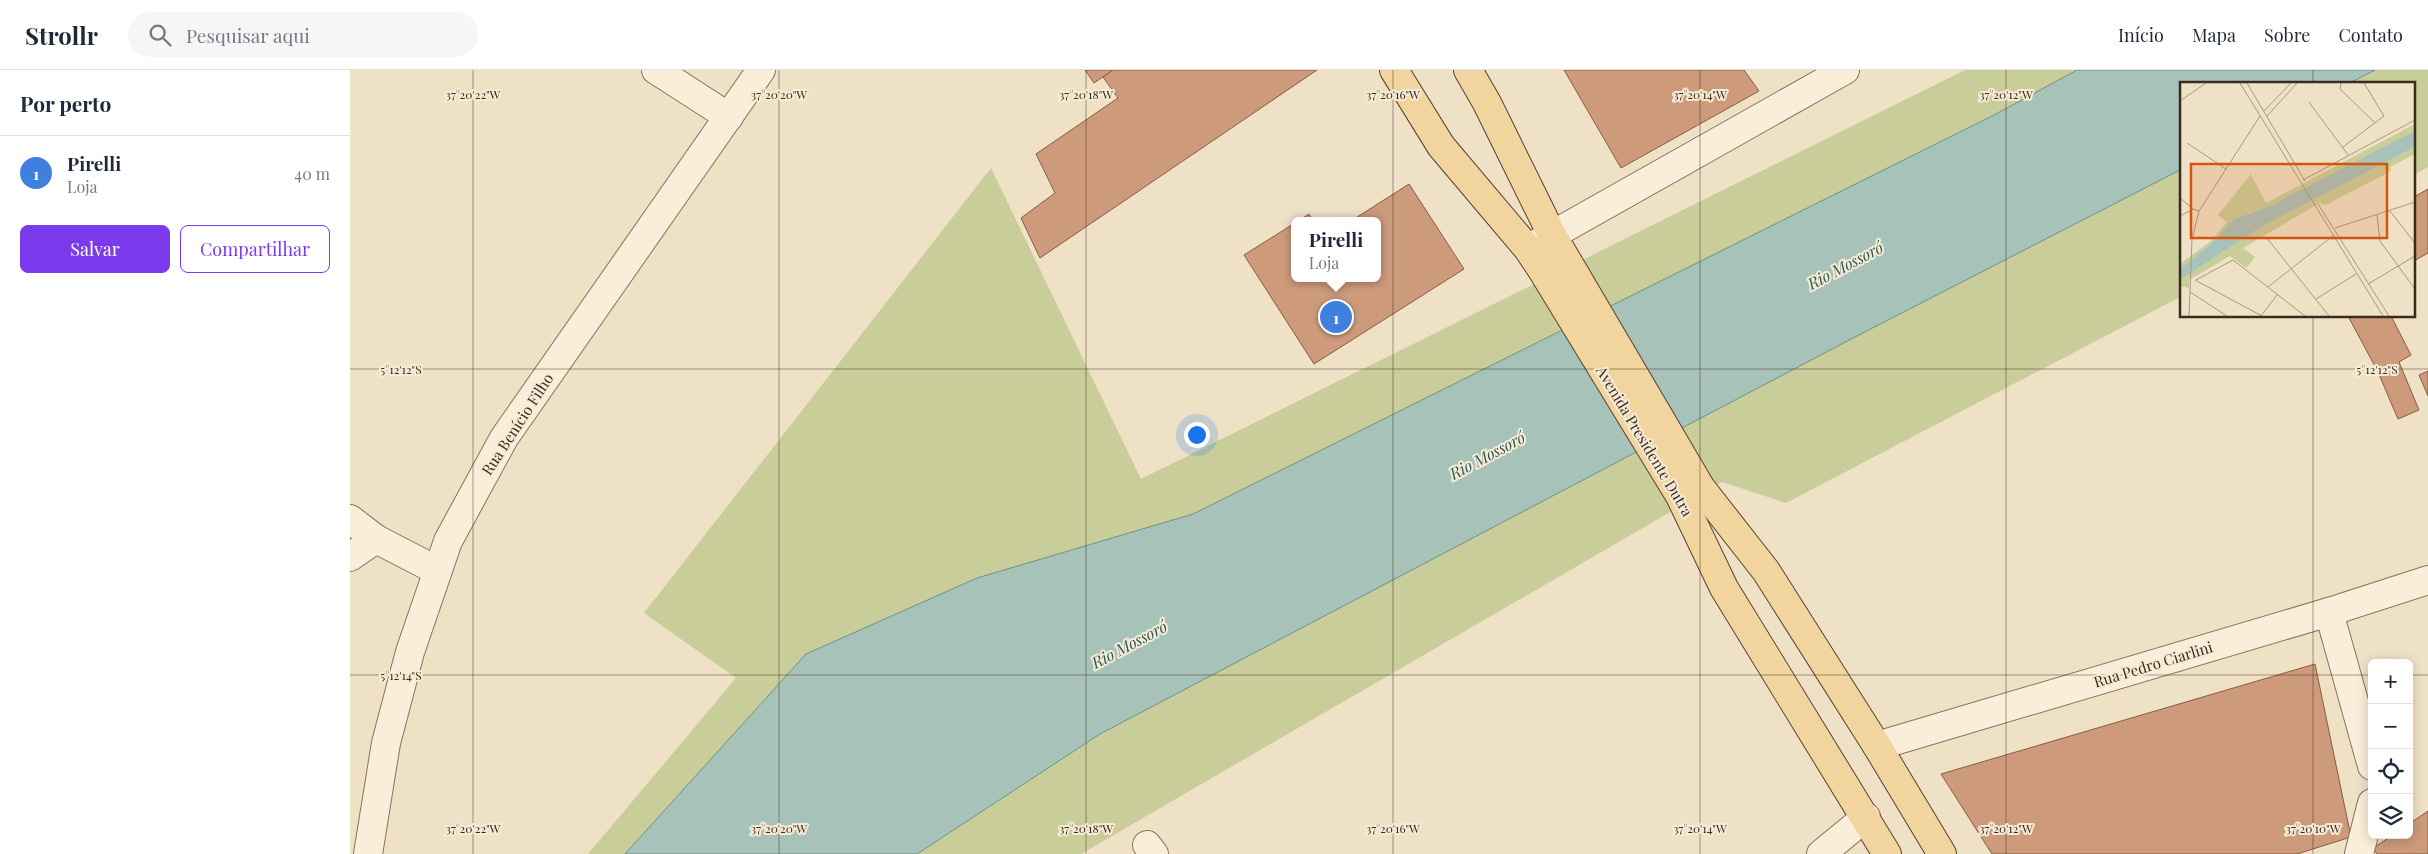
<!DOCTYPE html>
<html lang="pt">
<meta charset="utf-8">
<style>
:root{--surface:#fff;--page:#f6f6f7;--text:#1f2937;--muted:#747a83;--line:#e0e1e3;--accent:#7c3aed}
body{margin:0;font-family:"Playfair Display",serif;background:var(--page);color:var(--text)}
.controls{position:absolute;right:15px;bottom:15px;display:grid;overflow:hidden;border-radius:8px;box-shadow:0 2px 12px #0003}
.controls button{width:45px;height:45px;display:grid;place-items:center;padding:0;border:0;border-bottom:1px solid var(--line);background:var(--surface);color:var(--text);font:25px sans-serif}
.you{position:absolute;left:846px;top:364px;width:18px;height:18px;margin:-12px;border:4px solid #fff;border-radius:50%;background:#1a73e8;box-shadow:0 0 0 8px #1a73e833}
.badge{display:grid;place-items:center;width:32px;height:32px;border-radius:50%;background:var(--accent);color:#fff;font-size:16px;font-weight:700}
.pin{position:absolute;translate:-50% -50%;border:2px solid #fff;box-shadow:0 1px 5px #0006}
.popup{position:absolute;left:941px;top:147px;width:90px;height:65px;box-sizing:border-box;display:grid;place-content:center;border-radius:8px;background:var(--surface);filter:drop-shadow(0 1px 4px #0005);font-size:16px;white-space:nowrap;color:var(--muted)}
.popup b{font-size:19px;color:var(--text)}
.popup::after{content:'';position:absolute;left:50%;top:100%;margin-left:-10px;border:10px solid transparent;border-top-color:var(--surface)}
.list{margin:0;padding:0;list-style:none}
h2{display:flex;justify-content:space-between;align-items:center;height:65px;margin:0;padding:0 20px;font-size:21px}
h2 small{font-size:16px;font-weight:400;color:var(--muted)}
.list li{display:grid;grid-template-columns:32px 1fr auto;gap:15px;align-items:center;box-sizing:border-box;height:75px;padding:0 20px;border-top:1px solid var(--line)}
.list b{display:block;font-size:19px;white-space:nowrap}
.list p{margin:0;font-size:16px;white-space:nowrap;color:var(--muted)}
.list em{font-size:16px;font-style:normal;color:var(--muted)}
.actions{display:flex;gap:10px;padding:15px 20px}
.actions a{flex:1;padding:11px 0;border:1px solid var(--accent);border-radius:8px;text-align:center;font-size:18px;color:var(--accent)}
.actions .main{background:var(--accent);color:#fff}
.icon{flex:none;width:28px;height:28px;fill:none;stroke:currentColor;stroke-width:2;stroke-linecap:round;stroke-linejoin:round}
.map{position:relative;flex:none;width:2078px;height:784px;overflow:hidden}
header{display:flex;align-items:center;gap:30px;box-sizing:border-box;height:70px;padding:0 25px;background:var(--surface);border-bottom:1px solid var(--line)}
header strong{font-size:24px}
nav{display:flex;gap:28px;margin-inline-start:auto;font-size:18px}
.search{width:350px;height:45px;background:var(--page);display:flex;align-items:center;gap:12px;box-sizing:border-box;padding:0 18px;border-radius:28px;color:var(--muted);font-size:19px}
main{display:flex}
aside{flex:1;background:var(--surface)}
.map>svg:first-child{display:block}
</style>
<header>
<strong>Strollr</strong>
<div class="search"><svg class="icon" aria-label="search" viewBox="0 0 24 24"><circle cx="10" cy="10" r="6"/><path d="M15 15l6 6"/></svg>Pesquisar aqui</div>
<nav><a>Início</a><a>Mapa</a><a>Sobre</a><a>Contato</a></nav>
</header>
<main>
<aside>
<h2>Por perto<small></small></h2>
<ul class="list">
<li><span class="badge" style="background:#3f7fe0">1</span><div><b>Pirelli</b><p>Loja</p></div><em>40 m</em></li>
</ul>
<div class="actions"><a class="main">Salvar</a><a>Compartilhar</a></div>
</aside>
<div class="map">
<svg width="2078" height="784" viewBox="0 0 2078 784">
<rect width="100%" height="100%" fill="#efe1c6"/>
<!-- green -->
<g fill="#c9cd99">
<path d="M1615,0h112l-83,45 -801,399 -216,64 -171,76 -181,200h-37l148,-176 -92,-65 347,-445 150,311z"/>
<path d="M2025,0h53v97l-14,8v-91h-66z"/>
<path d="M1832,99v127l-396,207 -64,-21 -641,372h-164l183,-120 755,-397z"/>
</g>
<!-- water -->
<path fill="#a7c2b9" stroke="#6e9187" d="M1727,0h298l-27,14h-166v85l-327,168 -755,397 -183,120h-292l181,-200 171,-76 216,-64 801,-399z"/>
<!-- building -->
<g fill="#cd9a7c" stroke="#895b41">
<path d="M735,0h28l-19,13z"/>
<path d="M763,0h204l-277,188 -19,-40 34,-25 -19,-39 82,-56 -15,-21z"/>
<path d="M1214,0h180l15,21 -138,77z"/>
<path d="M1059,114l55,85 -150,95 -70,-109 51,-32v55h82v-57h-26z"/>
<path d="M2078,119v64l-14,8v-64z"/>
<path d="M959,144l4,7h-15z"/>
<path d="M1998,246h43l20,39 -12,7 20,48 -21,9 -20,-47z"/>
<path d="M2078,301v25l-9,-21z"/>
<path d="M1965,594l36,173 -54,17h-305l-51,-80z"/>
<path d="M2078,741v43h-51l-4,-6 20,-13h16v-11z"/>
</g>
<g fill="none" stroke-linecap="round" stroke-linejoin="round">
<defs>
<g id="minor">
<path d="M306,0l73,47"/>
<path d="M1181,177l314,-177"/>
<path d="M0,449l26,20"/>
<path d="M0,487l26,-18 60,31"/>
<path d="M1979,542l43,154"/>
<path d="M1527,676l452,-134 99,-32"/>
<path d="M797,775l7,9"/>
<path d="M18,784l18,-111 24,-91 38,-111 56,-103 257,-368"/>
<path d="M1471,784l45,-37"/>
<path d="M2009,784l13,-51"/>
</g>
<g id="major">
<path d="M1044,0l47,76 87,103 14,21 138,226 44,92 163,266"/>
<path d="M1118,0l19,33 65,132 149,253 65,83 111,175 65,108"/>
</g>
</defs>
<!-- minor casing -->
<use href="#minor" stroke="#8a725b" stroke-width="30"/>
<!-- major casing -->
<use href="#major" stroke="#58412f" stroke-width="30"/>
<!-- minor -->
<use href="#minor" stroke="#f9eed9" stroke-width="28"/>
<!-- major -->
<use href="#major" stroke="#f1d49e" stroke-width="28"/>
</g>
<!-- ticks -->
<path fill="none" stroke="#3a2b1f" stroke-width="1" stroke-opacity="0.45" d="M123,0v784M429,0v784M736,0v784M1043,0v784M1350,0v784M1656,0v784M1963,0v14M1963,246v538M0,299h2078M0,605h2022M2059,605h19"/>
<g text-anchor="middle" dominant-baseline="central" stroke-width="4" stroke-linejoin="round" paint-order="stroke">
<!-- street labels -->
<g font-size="15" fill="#3a2b1f" stroke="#f6ebd5">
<text transform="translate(167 354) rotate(-57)">Rua Benício Filho</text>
<text transform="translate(1295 371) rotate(59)">Avenida Presidente Dutra</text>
<text transform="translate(1803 594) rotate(-17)">Rua Pedro Ciarlini</text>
</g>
<!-- water labels -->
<g font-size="16" font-style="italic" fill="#2e5a55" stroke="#f6ebd5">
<text transform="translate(1495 195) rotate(-28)">Rio Mossoró</text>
<text transform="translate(1137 385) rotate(-28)">Rio Mossoró</text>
<text transform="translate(779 574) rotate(-28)">Rio Mossoró</text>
</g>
</g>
<!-- overview -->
<g transform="translate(1830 12)">
<rect width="235" height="235" fill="#efe1c6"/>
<path d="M235,42v7l-69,38 -76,37 -36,13 -23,25 -31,25v-5l31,-23 16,-19 -9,-7 33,-41 15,29zM235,65v7l-25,13 1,4 -65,34 -6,-2 -77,45 12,9 -9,11 -16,-12 -41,24v8l-9,-2v-6l81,-53z" fill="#c9cd99"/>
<path d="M235,49v16l-154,80 -81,53v-11l31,-25 23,-25 36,-13z" fill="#a7c2b9"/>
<path fill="none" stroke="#a79883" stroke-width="1" d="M60,1l143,233M67,1l58,98M161,1l-1,6 35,34M0,19l26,-18M129,20l39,53M84,29l27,-28M87,34l30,-33M7,61l39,26M163,65l41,-31 -20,-33M123,98l112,-60M0,116l13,11M138,122l71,112M210,129l25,32M197,133l3,26 35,48M0,134l13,-7 6,2M155,146l80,-26M86,155l63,79M15,198l67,36M16,198l37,-20 72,56M188,202l47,-28M88,205l66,-52M10,210l37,24M136,217l40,-25M9,234l3,-77 7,-28 61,-95M81,234l16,-21"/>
<path fill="#d7540e" fill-opacity="0.15" stroke="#d7540e" stroke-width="2.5" d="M11,82h196v74h-196z"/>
<rect width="235" height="235" fill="none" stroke="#3a2b1f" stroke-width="2.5"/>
</g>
<g font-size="12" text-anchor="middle" fill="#3a2b1f" stroke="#f6ebd5" stroke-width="4" stroke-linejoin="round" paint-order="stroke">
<text x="123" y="29">37°20'22"W</text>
<text x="429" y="29">37°20'20"W</text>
<text x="736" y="29">37°20'18"W</text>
<text x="1043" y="29">37°20'16"W</text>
<text x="1350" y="29">37°20'14"W</text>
<text x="1656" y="29">37°20'12"W</text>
<text x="51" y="304">5°12'12"S</text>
<text x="2027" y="304">5°12'12"S</text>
<text x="51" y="610">5°12'14"S</text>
<text x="123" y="763">37°20'22"W</text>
<text x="429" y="763">37°20'20"W</text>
<text x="736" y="763">37°20'18"W</text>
<text x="1043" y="763">37°20'16"W</text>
<text x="1350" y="763">37°20'14"W</text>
<text x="1656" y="763">37°20'12"W</text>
<text x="1963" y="763">37°20'10"W</text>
</g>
</svg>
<div class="controls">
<button>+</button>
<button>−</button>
<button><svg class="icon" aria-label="locate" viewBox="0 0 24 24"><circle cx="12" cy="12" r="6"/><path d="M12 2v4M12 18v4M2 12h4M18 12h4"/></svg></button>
<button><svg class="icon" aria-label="layers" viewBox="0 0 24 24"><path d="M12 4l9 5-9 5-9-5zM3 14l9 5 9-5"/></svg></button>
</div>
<div class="you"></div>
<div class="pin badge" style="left:986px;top:247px;background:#3f7fe0">1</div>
<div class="popup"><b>Pirelli</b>Loja</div>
</div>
</main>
